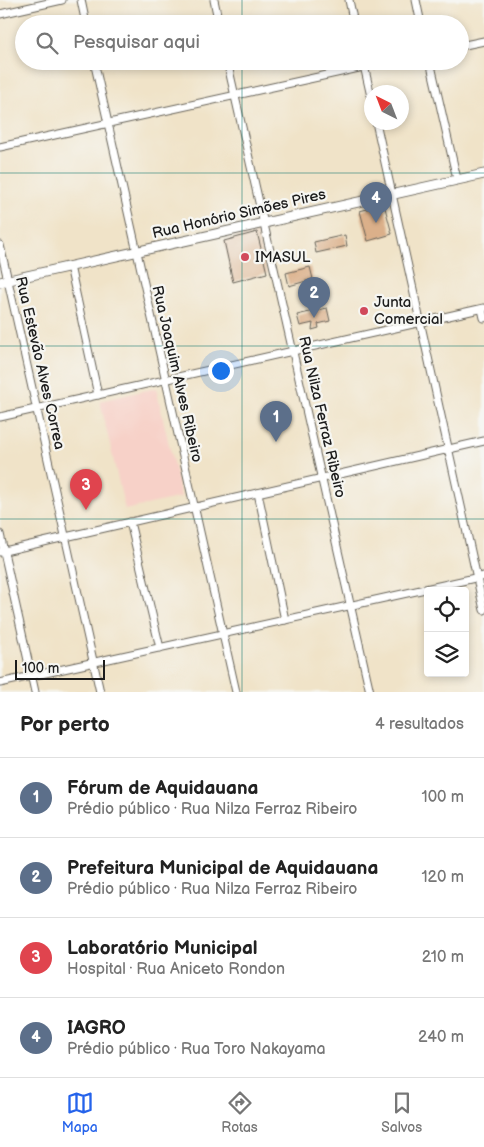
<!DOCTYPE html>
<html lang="pt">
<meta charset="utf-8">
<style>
:root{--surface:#fff;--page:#f2f2f2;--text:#222;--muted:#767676;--line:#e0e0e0;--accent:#2563eb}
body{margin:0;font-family:"Balsamiq Sans",sans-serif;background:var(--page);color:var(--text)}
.controls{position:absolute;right:15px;bottom:15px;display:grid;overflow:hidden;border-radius:5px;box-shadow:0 2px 8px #0003}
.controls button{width:45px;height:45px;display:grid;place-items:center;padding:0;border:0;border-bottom:1px solid var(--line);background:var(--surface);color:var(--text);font:25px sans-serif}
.compass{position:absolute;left:364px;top:85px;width:45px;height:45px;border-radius:50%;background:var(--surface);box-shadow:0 2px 8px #0003;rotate:318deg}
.scale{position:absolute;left:15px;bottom:12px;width:90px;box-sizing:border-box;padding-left:5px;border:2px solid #1c1c1c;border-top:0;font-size:14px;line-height:18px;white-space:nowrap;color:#1c1c1c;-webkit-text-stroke:4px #f6f6f2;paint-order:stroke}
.you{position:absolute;left:220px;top:370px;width:18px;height:18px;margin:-12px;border:4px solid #fff;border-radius:50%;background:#1a73e8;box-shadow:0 0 0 8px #1a73e833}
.badge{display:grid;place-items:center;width:32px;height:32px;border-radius:50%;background:var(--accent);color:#fff;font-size:16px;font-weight:700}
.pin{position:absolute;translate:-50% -41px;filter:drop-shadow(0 1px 2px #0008)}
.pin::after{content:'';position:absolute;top:26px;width:18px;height:15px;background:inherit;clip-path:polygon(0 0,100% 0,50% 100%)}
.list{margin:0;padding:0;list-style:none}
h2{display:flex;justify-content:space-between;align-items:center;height:65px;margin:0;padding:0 20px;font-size:21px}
h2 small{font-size:16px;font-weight:400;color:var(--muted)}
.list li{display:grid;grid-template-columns:32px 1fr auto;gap:15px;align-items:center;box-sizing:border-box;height:80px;padding:0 20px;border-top:1px solid var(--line)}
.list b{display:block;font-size:19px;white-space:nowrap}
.list p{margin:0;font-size:16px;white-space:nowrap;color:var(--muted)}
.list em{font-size:16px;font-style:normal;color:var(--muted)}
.icon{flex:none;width:28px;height:28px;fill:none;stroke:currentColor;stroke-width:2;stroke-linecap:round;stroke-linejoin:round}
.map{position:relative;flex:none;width:484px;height:692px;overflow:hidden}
.search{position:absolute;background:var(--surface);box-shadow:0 2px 8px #0003;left:15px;right:15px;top:15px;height:55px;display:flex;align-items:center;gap:12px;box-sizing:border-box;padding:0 18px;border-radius:28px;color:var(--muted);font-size:19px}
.sheet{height:385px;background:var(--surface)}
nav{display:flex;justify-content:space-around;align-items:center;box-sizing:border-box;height:70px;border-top:1px solid var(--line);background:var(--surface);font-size:14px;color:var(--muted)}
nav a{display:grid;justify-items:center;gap:2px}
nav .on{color:var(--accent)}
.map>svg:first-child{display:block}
</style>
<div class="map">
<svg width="484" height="692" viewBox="0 0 484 692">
<rect width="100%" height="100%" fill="#f6f6f2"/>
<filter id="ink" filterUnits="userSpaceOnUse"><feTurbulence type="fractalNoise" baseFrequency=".02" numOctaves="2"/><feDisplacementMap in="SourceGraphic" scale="10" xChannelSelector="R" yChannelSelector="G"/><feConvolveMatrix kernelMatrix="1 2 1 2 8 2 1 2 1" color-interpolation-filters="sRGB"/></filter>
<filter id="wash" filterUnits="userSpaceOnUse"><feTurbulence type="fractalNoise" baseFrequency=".0096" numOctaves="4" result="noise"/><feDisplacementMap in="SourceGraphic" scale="20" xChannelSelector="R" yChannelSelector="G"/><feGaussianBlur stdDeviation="1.12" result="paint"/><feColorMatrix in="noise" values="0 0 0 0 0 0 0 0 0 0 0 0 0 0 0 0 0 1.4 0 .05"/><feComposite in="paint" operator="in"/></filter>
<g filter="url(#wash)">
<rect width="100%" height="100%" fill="#f0e3c8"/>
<!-- built -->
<path fill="#f7d1c8" d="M156,388l25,109 -56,13 -25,-109z"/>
<g id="blocks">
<!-- building -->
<g fill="#dbb08a">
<path d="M384,204l8,30 -24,7 -8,-30z"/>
<path d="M257,232l10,41 -34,9 -9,-41z"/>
<path d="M345,235l2,11 -31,7 -2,-11z"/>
<path d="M310,267l3,12 -24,7 -3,-13z"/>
<path d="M327,308l3,13 -12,3 1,4 -7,2 1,-7 -13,3 -3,-11z"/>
</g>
</g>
</g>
<g filter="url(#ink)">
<use href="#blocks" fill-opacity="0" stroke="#666258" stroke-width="1"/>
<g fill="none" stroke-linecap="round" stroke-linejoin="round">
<defs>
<g id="minor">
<path d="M81,0l5,24"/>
<path d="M214,0l5,24"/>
<path d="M349,0l5,24"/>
<path d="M416,0l5,24"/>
<path d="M0,14l62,-14"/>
<path d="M460,46l24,-5"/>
<path d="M94,61l142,631"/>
<path d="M227,61l143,631"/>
<path d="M363,61l9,40"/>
<path d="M430,61l27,118"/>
<path d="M376,122l108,488"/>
<path d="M0,147l391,-86"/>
<path d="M0,245l100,447"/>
<path d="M70,266l28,129"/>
<path d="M482,309l2,9"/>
<path d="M0,417l484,-109"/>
<path d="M258,493l27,127"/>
<path d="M130,522l30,126"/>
<path d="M0,534l35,158"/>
<path d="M0,552l484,-111"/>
<path d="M0,683l484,-107"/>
</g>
<path id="major" d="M0,282l484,-108"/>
</defs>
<!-- minor casing -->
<use href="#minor" stroke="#666258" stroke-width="9"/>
<!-- major casing -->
<use href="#major" stroke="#666258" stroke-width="11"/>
<!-- minor -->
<use href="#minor" stroke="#fff" stroke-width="7"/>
<!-- major -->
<use href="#major" stroke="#fff" stroke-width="9"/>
</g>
</g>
<!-- grid -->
<path fill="none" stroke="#0f766e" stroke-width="1" stroke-opacity="0.55" d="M242,0v24M242,61v631M0,173h484M0,346h484M0,519h484"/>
<!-- markers -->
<g fill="#d1495b" stroke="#f6f6f2" stroke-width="2">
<circle cx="245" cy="257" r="5"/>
<circle cx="364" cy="311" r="5"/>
</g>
<g text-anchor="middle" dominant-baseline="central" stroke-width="4.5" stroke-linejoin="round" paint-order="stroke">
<!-- street labels -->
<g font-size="15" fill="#1c1c1c" stroke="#f6f6f2">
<text transform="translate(239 214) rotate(-13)">Rua Honório Simões Pires</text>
<text transform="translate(40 363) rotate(77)">Rua Estevão Alves Correa</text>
<text transform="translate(177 374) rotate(77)">Rua Joaquim Alves Ribeiro</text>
<text transform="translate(322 417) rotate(77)">Rua Nilza Ferraz Ribeiro</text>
</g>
<!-- poi labels -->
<g font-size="15" fill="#1c1c1c" stroke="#f6f6f2" text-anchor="start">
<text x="255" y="257">IMASUL</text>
<text x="374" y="302">Junta<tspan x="374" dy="17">Comercial</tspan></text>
</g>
</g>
</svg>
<div class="controls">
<button><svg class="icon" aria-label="locate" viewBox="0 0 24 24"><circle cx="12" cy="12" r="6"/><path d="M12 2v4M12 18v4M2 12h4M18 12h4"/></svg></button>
<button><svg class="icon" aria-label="layers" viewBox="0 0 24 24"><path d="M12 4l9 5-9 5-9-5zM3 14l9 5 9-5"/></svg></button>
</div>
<svg class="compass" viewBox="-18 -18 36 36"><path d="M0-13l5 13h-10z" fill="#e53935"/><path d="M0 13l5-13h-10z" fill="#767676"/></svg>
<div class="scale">100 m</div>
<div class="you"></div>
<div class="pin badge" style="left:276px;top:442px;background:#5c6f8a">1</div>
<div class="pin badge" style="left:314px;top:318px;background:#5c6f8a">2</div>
<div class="pin badge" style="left:86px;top:510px;background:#e0444e">3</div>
<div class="pin badge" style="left:376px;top:223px;background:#5c6f8a">4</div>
<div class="search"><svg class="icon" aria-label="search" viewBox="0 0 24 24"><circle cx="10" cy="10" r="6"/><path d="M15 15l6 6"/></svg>Pesquisar aqui</div>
</div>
<section class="sheet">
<h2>Por perto<small>4 resultados</small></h2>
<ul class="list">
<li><span class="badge" style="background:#5c6f8a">1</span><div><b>Fórum de Aquidauana</b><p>Prédio público · Rua Nilza Ferraz Ribeiro</p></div><em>100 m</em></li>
<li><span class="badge" style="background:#5c6f8a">2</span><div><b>Prefeitura Municipal de Aquidauana</b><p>Prédio público · Rua Nilza Ferraz Ribeiro</p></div><em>120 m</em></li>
<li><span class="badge" style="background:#e0444e">3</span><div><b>Laboratório Municipal</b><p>Hospital · Rua Aniceto Rondon</p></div><em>210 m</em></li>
<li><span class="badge" style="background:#5c6f8a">4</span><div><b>IAGRO</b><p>Prédio público · Rua Toro Nakayama</p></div><em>240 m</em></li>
</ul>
</section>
<nav>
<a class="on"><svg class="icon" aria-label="map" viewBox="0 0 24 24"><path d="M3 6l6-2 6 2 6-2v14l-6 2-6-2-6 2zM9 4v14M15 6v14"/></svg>Mapa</a>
<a><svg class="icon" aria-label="directions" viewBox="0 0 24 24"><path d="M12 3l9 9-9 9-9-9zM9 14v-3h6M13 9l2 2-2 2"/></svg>Rotas</a>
<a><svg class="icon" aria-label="saved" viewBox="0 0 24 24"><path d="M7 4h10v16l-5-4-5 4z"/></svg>Salvos</a>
</nav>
